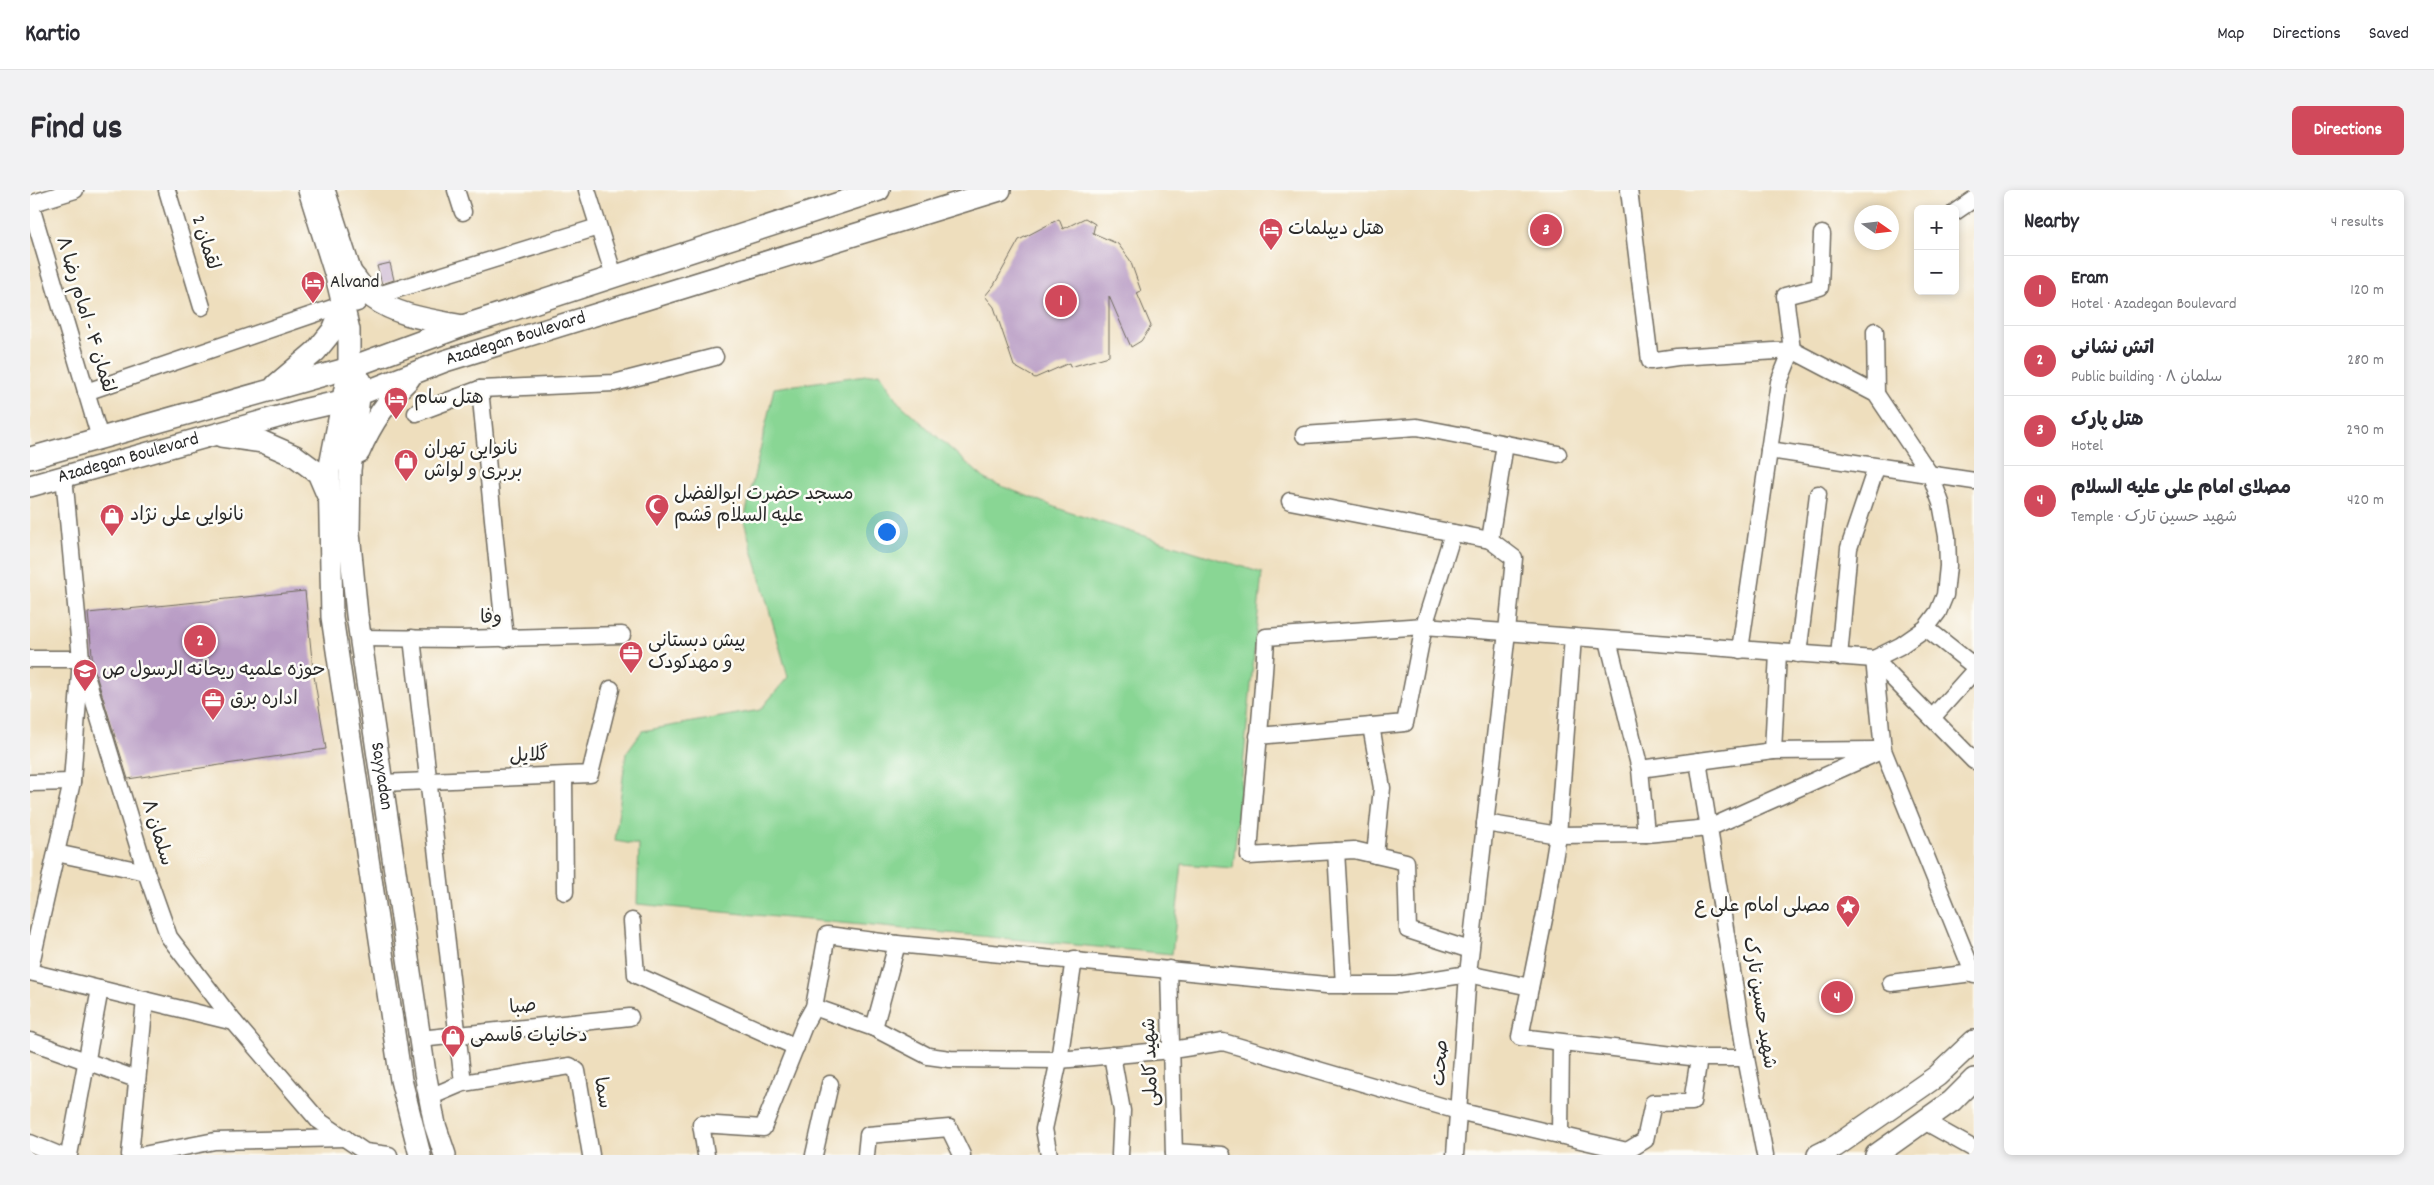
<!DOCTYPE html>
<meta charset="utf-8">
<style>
:root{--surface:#fff;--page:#f2f2f3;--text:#2b2b33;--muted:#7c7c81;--line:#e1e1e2;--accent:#d1495b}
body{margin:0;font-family:Dekko,"Playpen Sans Arabic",sans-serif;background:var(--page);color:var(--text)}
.controls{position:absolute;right:15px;top:15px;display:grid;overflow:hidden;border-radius:8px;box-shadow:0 2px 8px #0003}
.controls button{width:45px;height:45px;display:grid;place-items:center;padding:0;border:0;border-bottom:1px solid var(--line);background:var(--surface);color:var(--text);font:25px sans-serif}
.compass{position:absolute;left:1824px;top:15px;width:45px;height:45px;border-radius:50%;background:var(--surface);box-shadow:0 2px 8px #0003;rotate:104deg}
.you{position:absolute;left:856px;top:341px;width:18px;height:18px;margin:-12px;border:4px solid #fff;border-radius:50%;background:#1a73e8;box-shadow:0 0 0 8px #1a73e833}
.badge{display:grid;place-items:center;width:32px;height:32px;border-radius:50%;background:var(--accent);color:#fff;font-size:16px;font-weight:700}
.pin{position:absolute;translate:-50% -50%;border:2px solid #fff;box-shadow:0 1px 5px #0006}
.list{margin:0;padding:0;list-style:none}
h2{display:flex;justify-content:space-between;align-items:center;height:65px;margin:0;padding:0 20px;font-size:21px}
h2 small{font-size:16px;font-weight:400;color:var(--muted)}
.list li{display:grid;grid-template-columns:32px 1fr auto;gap:15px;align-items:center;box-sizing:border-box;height:70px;padding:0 20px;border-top:1px solid var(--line)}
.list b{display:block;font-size:19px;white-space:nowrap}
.list p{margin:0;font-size:16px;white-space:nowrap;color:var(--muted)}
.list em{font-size:16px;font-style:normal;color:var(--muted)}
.map{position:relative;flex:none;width:1944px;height:965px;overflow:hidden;border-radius:8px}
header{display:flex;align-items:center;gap:30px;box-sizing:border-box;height:70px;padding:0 25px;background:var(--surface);border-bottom:1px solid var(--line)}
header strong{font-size:24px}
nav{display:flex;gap:28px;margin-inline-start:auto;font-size:18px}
.intro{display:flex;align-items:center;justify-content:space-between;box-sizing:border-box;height:120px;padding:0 30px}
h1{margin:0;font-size:35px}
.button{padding:12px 22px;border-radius:8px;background:var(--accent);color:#fff;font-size:18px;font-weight:700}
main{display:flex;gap:30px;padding:0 30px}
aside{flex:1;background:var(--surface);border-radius:8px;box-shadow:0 2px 8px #0003}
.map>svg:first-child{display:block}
</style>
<header>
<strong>Kartio</strong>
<nav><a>Map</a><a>Directions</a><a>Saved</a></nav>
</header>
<div class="intro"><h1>Find us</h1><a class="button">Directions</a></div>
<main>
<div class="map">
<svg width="1944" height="965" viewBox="0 0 1944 965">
<rect width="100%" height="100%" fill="#fdfcf7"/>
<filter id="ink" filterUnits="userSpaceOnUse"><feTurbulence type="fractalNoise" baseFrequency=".02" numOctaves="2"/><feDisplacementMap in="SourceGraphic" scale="10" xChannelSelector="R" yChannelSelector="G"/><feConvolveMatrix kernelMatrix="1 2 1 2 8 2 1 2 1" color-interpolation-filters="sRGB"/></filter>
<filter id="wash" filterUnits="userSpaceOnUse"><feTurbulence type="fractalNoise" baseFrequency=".0096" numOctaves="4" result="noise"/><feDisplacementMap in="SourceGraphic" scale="20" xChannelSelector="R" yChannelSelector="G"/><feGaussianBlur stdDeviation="1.12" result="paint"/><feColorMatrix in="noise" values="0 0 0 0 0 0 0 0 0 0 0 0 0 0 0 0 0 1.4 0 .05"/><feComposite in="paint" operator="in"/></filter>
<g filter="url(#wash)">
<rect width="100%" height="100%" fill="#eedebd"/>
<!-- green -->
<path fill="#89d694" stroke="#5a8060" d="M850,183l18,29 88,78 82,32 194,61 -29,295 -51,-4 -10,90 -535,-50 2,-59 -24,-4 11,-88 16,-22 118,-21 28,-33 -44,-156 30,-133z"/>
<g id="blocks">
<!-- building -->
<g fill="#b89bc4">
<path d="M1055,28l10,6 -2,9 25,11 12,16 11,31 -4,2 14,33 -10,15 -10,6 -22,-51v60l-39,11 -1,-4 -34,15 -21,-12 -20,-59 -9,-11 9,-11 25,-45 40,-21 4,10z"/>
<path d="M360,73l4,17 -12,4 -5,-18z"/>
<path d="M275,401l8,79 13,79 -198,30 -35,-114 -5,-52z"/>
</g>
</g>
</g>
<g filter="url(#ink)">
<use href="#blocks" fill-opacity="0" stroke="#6f6a5e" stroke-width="1"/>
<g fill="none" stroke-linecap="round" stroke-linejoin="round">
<defs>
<g id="minor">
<path d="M137,0l35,117"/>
<path d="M426,0l7,22"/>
<path d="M557,0l27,86"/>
<path d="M0,13l70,235"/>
<path d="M0,14l45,-14"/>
<path d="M1925,22l19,-13"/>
<path d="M342,107l226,-70"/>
<path d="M1845,141l1,63"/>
<path d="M450,199l25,250"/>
<path d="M56,202l258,-88"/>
<path d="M386,223l64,-24 134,-6 101,-26"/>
<path d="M1274,245l113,-8 141,27"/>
<path d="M1739,260l205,31"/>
<path d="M34,286l17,183 65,213 23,65 65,85 84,98 47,32 24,3"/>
<path d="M1260,311l200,39"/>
<path d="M1896,438l48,38"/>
<path d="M1543,447l-15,198 -12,74 -26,128 179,21h47"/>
<path d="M330,448l99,1 163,-4"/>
<path d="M382,448l51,445"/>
<path d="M1578,450l32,129 133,-18 5,-98"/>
<path d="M1710,460l39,-268 13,-32 -7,-54 35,-9 2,-53"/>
<path d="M1768,464l20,-160"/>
<path d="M1809,467l10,-109 27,-80"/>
<path d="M0,469h51l-9,123 -42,186"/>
<path d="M1844,469l9,91 91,225"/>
<path d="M1844,469l100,102"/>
<path d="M1902,528l42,-47"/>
<path d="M1341,536l11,62 -7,67"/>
<path d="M1228,546l147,-13 19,-97 29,-93"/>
<path d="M1743,561l103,-1"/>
<path d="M1668,571l48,297 19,97"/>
<path d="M1610,579l6,65"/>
<path d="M534,586l1,116"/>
<path d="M0,593l42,-1"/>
<path d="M352,593l208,-9 21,-85"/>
<path d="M1455,633l73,12 88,-1 63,-6 174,-78"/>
<path d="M1306,661l8,134"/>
<path d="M26,663l90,19"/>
<path d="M602,731l4,54 160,72"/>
<path d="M1440,760l-62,-20 -2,-68 -52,-12 -105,6c4,-73 14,-146 17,-219l158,-11 450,33 26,-13 26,-18 12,-16 7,-17 3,-29 -1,-30 -6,-33 -10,-27 -55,-82 -84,-44 -115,7 -27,4 -21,-171"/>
<path d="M1139,779l5,186"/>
<path d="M0,782l204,50"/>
<path d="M1861,793l82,-10"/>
<path d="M784,817l60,21 54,28 22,3 109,1 113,-10 51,-8 235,69 169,40 18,-11 8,-37 39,-1 7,-44"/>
<path d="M844,838l23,-84"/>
<path d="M390,849l210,-22"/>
<path d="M0,851l106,38"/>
<path d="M1082,865l10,56 -2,44"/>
<path d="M400,907l33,-14 107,-17 7,5 14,84"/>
<path d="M1894,931l50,28"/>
<path d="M1530,945l1,-92"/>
<path d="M0,953l29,12"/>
<path d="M1144,962l48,3"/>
<path d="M39,965l31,-166"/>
<path d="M100,965l15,-155"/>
<path d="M113,965l72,-14 130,-3"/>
<path d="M676,965l-5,-31 62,4 42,-105 9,-16 13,-72 70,9 429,41h72l70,-11 39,-342 7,-74 -24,-18 15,-96"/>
<path d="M784,965l16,-71"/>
<path d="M836,965l2,-20 81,-7 13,27"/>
<path d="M1019,965l-5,-26 15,-69 15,-101"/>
<path d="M1425,965l13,-181 62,13"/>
</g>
<g id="major">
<path d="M279,0l27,86 13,54v38l-20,103 3,146 69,463 19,75"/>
<path d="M294,0l27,83 5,28"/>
<path d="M322,84c7,8 13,18 21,24 26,19 60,22 90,28"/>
<path id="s1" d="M331,191l-11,89 -1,63 8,82 68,458 10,52 10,30"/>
<path d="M246,195l40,-34 17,-21 11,-26"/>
<path d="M191,246l42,6 32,14 23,17 9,21"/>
<path d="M329,262c12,-28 28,-52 50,-73"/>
<path d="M0,268l319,-90 114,-42 416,-136"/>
<path id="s2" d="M0,296l273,-76 39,-9 103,-40 555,-171"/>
<path d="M1788,965l18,-9 101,-70 37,-35"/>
<path d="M1846,965l76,-54 22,-22"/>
</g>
</defs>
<!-- minor casing -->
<use href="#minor" stroke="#6f6a5e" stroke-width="19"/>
<!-- major casing -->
<use href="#major" stroke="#6f6a5e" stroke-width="24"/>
<!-- minor -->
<use href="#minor" stroke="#fff" stroke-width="16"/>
<!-- major -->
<use href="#major" stroke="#fff" stroke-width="21"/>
</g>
</g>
<!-- icons -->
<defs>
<symbol id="hotel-pin" viewBox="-11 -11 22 30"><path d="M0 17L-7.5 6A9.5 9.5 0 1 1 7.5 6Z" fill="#d1495b" stroke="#fdfcf7"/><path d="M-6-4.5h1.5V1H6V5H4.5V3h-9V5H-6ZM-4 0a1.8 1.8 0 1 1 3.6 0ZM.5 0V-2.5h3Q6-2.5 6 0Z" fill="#fff"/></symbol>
<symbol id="shop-pin" viewBox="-11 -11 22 30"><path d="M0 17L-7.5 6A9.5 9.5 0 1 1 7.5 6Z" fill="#d1495b" stroke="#fdfcf7"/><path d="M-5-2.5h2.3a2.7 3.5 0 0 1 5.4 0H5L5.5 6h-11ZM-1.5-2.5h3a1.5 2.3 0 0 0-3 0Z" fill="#fff"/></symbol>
<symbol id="mosque-pin" viewBox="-11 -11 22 30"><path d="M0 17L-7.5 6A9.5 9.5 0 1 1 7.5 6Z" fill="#d1495b" stroke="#fdfcf7"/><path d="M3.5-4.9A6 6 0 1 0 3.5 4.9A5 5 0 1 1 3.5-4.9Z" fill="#fff"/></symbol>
<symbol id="office-pin" viewBox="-11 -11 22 30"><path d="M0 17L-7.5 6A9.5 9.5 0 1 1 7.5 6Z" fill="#d1495b" stroke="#fdfcf7"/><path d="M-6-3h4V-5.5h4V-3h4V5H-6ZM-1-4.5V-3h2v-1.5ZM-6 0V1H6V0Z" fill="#fff"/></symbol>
<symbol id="school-pin" viewBox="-11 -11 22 30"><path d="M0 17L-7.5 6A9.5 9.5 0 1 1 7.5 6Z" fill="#d1495b" stroke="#fdfcf7"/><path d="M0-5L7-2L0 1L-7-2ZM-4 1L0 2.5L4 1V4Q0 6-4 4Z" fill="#fff"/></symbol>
<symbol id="sight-pin" viewBox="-11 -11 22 30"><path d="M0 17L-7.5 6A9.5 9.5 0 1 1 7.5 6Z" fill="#d1495b" stroke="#fdfcf7"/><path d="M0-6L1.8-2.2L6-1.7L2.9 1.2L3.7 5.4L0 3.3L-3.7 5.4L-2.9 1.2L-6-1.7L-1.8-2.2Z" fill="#fff"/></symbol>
</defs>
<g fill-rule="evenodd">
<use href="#hotel-pin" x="1227" y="26" width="28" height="38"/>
<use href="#hotel-pin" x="269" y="79" width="28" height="38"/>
<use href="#hotel-pin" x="352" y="195" width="28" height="38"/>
<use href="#shop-pin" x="362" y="257" width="28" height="38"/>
<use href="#mosque-pin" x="613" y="302" width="28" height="38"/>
<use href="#shop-pin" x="68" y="312" width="28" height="38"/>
<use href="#office-pin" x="587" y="449" width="28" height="38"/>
<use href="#school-pin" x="41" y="467" width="28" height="38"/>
<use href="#office-pin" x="169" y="496" width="28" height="38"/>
<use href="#sight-pin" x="1804" y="703" width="28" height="38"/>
<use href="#shop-pin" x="409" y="833" width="28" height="38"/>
</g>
<g text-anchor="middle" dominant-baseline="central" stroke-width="5" stroke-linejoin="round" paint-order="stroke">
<!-- poi labels -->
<g font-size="19" fill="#2b2b2b" stroke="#fdfcf7" text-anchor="start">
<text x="1258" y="40">هتل دیپلمات</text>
<text x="300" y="93">Alvand</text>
<text x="384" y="209">هتل سام</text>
<text x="394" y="260">نانوایی تهران<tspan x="394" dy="22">بربری و لواش</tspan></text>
<text x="644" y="305">مسجد حضرت ابوالفضل<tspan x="644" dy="22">علیه السلام قشم</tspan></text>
<text x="100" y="326">نانوایی علی نژاد</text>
<text x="618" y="452">پیش دبستانی<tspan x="618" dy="22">و مهدکودک</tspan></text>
<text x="72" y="481">حوزه علمیه ریحانه الرسول ص</text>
<text x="200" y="510">اداره برق</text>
<text x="1800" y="717" text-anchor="end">مصلی امام علی ع</text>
<text x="440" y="847">دخانیات قاسمی</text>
</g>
<!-- street labels -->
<g font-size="19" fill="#2b2b2b" stroke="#fdfcf7">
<text transform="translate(174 53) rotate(73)">لقمان 2</text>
<text transform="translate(54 125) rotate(73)">لقمان ۴ - امام رضا ۸</text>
<text stroke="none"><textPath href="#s2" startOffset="508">Azadegan Boulevard</textPath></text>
<text stroke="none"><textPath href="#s2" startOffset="102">Azadegan Boulevard</textPath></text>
<text transform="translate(461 429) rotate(-1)">وفا</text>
<text transform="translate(499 567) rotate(-2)">گلایل</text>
<text stroke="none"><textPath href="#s1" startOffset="398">Sayyadan</textPath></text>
<text transform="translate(126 643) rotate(73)">سلمان ۸</text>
<text transform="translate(1728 813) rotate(81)">شهید حسین تارک</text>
<text transform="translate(493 818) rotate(-6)">صبا</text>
<text transform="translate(1122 872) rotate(-92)">شهید کاملی</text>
<text transform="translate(1412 873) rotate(-86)">صحت</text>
<text transform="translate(571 903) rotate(80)">سما</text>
</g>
</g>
</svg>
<div class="controls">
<button>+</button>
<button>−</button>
</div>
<svg class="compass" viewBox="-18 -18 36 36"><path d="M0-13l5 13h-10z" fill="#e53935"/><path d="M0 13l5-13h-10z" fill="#7c7c81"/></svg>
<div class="you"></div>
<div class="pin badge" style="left:1031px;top:111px">1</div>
<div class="pin badge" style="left:170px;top:451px">2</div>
<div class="pin badge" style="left:1516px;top:40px">3</div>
<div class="pin badge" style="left:1807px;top:807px">4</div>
</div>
<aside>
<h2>Nearby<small>4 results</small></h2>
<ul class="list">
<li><span class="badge">1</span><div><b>Eram</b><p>Hotel · Azadegan Boulevard</p></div><em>120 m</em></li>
<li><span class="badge">2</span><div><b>اتش نشانى</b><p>Public building · سلمان ۸</p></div><em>280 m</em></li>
<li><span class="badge">3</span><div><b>هتل پارک</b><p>Hotel</p></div><em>290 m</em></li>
<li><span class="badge">4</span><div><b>مصلای امام علی علیه السلام</b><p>Temple · شهید حسین تارک</p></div><em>420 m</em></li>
</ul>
</aside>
</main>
